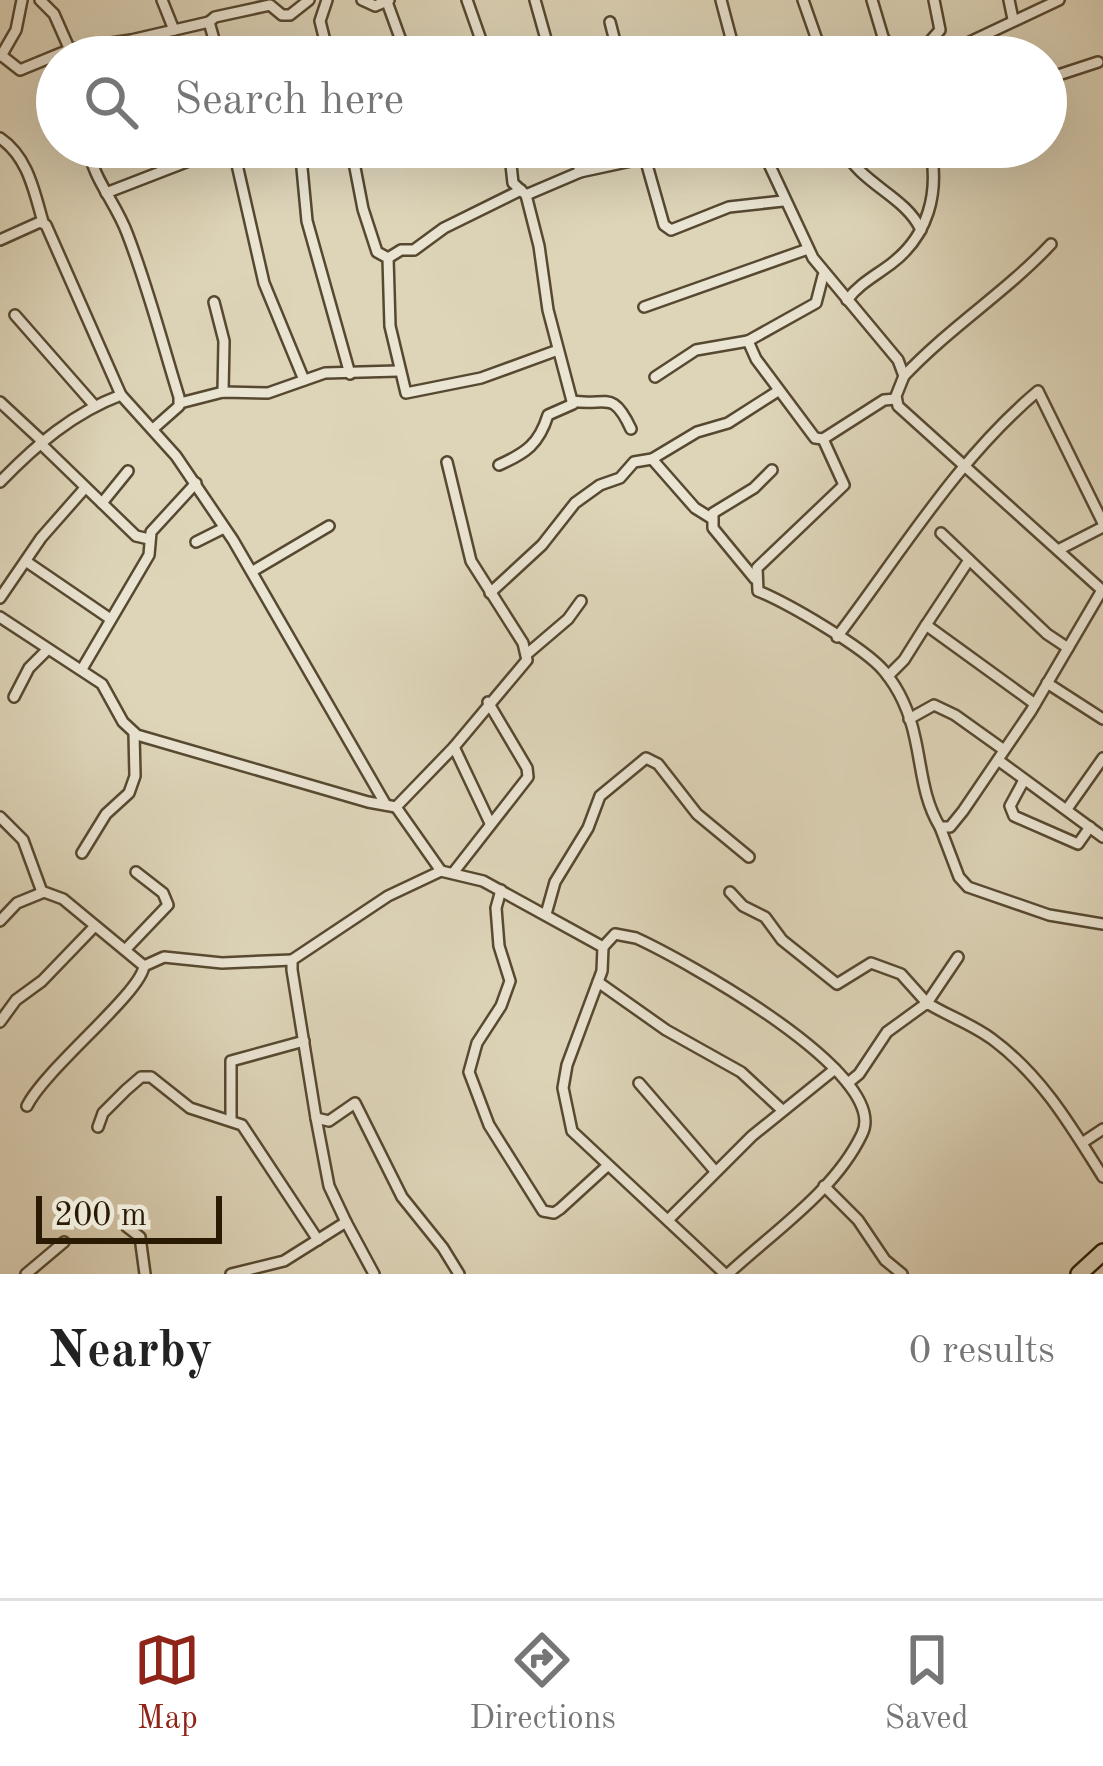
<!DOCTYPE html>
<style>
:root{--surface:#fff;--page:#f6f6f6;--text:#222;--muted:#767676;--line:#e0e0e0;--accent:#8f2418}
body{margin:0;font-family:"Old Standard TT",serif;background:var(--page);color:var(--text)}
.scale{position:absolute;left:36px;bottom:30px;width:186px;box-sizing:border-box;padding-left:12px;border:6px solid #2a1a04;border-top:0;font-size:33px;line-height:42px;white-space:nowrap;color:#2a1a04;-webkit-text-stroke:9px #eae4d2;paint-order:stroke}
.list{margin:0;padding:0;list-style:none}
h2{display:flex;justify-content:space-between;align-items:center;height:156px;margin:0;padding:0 48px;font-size:51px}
h2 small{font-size:39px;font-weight:400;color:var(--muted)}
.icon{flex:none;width:66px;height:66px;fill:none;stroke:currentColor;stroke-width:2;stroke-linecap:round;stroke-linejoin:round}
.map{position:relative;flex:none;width:1103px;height:1274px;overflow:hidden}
.search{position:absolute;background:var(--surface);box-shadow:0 12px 48px #0002;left:36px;right:36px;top:36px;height:132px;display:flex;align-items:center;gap:30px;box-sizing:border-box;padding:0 42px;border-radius:66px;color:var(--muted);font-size:45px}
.sheet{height:324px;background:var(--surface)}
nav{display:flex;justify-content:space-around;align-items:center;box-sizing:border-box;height:168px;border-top:3px solid var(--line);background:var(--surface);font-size:33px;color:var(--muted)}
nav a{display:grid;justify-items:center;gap:6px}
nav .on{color:var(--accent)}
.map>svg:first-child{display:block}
</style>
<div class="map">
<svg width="1103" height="1274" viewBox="0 0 1103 1274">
<rect width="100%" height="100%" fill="#ded5b9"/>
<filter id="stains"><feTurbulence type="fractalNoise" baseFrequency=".00167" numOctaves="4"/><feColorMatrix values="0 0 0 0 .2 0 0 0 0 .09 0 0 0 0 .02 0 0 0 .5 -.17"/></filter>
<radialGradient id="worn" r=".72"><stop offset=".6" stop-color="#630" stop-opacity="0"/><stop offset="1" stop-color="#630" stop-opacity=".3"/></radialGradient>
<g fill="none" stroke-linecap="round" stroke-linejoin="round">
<defs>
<g id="minor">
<path d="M40,0l14,14 19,43"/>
<path d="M162,0l12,30"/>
<path d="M327,0l-7,21 9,36"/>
<path d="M362,0l13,6 14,-6"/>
<path d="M467,0l20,57"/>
<path d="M535,0l16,57"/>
<path d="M721,0l15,57"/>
<path d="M803,0l20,57"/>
<path d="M872,0l11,37 14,20"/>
<path d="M1009,0l4,19"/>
<path d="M387,2l20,55"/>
<path d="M610,22l9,35"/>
<path d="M925,47l15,-17 -6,-30"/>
<path d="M1,55l19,15 51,-21 60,-9 78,-18"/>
<path d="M1,56l15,-26 6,-30"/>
<path d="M219,57l-10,-35 6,-5 55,-12 12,10h8l19,-15"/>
<path d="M903,57c23,-10 35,-3 56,-10l100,-47"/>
<path d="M1046,79l52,-17"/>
<path d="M0,138c28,19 34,53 43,84"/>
<path d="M88,147c5,32 28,56 39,86 21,54 35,109 52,164v9l-26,23"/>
<path d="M233,147l31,136 40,97"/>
<path d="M300,147l7,74 43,153"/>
<path d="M351,147l12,62 14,43 11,6 2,68 16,67 75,-15 77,-28"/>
<path d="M509,147l4,36 13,12 13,51 9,64 24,91c34,6 40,-13 59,28"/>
<path d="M575,147l5,25"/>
<path d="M761,147l52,111 85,102 6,16 -8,20 2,10 205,185"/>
<path d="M843,147c16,37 62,48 78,83"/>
<path d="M645,158l19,67 7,5 58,-23 54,-6"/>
<path d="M106,193l119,-46"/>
<path d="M526,195l54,-23 65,-14 -2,-11"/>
<path d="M0,240l40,-18 6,3 75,170"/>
<path d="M388,258l13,-8h13l30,-22 77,-38"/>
<path d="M823,276l-7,27 -68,38 8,18 59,79 8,1 61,-39 12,-1"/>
<path d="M847,300c12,-16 28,-24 44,-36 37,-28 49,-71 39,-117"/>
<path d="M214,302l10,39 -1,51"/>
<path d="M644,307l164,-58"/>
<path d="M15,315l79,90"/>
<path d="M904,376c45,-48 102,-84 147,-132"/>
<path d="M655,377l41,-27 52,-9"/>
<path d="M0,402l42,39"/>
<path d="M180,403l43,-11 45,1 57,-20 73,-2"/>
<path d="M823,439l21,46 -87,83 1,23c29,12 106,56 126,80 15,18 26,43 31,67 7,31 8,61 25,89h10l13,-16 68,-100 71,-121"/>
<path d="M40,443l96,93 13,3"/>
<path d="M652,459l43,49 16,10"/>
<path d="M499,465c27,-12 40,-21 49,-50l25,-11"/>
<path d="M0,482c36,-37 73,-69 121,-87l55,61 57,84 153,265"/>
<path d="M102,503l26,-32"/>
<path d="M941,533l106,101 21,14"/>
<path d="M196,542l28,-14"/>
<path d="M1058,550l45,-23"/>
<path d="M27,562l82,56"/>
<path d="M253,571l76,-45"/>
<path d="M755,579l-42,-51v-15l41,-25 18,-18"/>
<path d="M490,593l52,-48 33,-42 25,-18 20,-7 14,-16 18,-3 45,-27 31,-9 50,-32"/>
<path d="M0,598l41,-60 44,-50"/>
<path d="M0,617l102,67 21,38 14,13 231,67 28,5 58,-60 73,-87 -4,-17 -52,-82 -24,-99"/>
<path d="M926,625l43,-65"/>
<path d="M837,637c64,-84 120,-178 201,-246l65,132"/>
<path d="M527,654l41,-35 13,-18"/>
<path d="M82,669l67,-114 2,-23 45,-49"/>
<path d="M888,676l16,-16 22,-35 109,79"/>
<path d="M1047,683l56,36"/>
<path d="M14,697l15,-29 17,-17"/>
<path d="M909,719l25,-14 21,10 49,35"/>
<path d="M454,747l36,76"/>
<path d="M998,760l105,77"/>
<path d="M1024,780l-14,26 4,10 64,28 12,-17"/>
<path d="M396,807l45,64"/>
<path d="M1067,809l36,-51"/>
<path d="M0,817l23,23 19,52"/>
<path d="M940,827l19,50 9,10 81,28 54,9"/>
<path d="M82,853l24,-39 23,-21 6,-17 -1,-43"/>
<path d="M453,873l75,-96 -1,-9 -39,-66"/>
<path d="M501,890l-5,18 3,38 11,35 -9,25 -24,37 -8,29 20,53 54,86 11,2 6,-4 46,-42"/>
<path d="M730,892l13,14 22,11 17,23 55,44 34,-21 30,11 26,29 31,-46"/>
<path d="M546,914l9,-32 33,-54 12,-32 46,-38 12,6 39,50 52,43"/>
<path d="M0,921l17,-18 27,-11 19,7 81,67"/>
<path d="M603,947l12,-13 21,4c46,21 256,136 226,196 -27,57 -89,98 -134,140"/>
<path d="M126,949l42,-44 -5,-12 -27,-21"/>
<path d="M598,982l68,48 75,42 41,38"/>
<path d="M0,1022l16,-22 26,-19 53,-55"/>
<path d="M639,1083l76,88"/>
<path d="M848,1083l11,-9 28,-42 40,-29c21,13 45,21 65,36 50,37 79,87 111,138"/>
<path d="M27,1106c18,-37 114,-113 117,-140l20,-9 58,6 70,-3"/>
<path d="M231,1119v-58l73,-20"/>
<path d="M98,1127l5,-14 23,-23 15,-13h10l39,31 52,17 76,115"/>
<path d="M1082,1143l21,-14"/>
<path d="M824,1186l34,34 27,40 17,14"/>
<path d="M668,1220l84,-84 83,-67"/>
<path d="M346,1222l28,52"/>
<path d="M127,1227l13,10 5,37"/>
<path d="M26,1274l38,-32"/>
<path d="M231,1274l53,-13 62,-39 -17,-36 -13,-68"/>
<path d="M459,1274l-16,-26 -41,-51 -47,-94 -26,18 -13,-3 -24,-148v-10l96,-64 53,-25 42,10 120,66 -1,24 -35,94 -4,23 9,43 153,143"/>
</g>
<path id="highway" d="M1079,1274l24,-22"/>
</defs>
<!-- minor casing -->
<use href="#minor" stroke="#574931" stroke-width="14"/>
<!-- highway casing -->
<use href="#highway" stroke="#2a1a04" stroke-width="20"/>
<!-- minor -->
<use href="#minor" stroke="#eae4d2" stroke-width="9"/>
<!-- highway -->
<use href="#highway" stroke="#ded5b9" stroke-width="15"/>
</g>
<rect width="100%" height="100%" filter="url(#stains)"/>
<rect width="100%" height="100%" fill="url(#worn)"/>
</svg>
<div class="scale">200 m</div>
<div class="search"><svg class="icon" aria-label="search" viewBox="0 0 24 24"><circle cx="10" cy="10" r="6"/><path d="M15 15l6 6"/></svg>Search here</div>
</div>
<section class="sheet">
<h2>Nearby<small>0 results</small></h2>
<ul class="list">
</ul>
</section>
<nav>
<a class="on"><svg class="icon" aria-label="map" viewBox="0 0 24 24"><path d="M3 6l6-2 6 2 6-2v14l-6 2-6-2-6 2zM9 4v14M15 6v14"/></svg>Map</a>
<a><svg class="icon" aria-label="directions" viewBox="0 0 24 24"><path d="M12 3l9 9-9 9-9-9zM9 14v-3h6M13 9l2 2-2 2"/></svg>Directions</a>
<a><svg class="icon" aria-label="saved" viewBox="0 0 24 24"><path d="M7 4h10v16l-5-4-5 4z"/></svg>Saved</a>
</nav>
